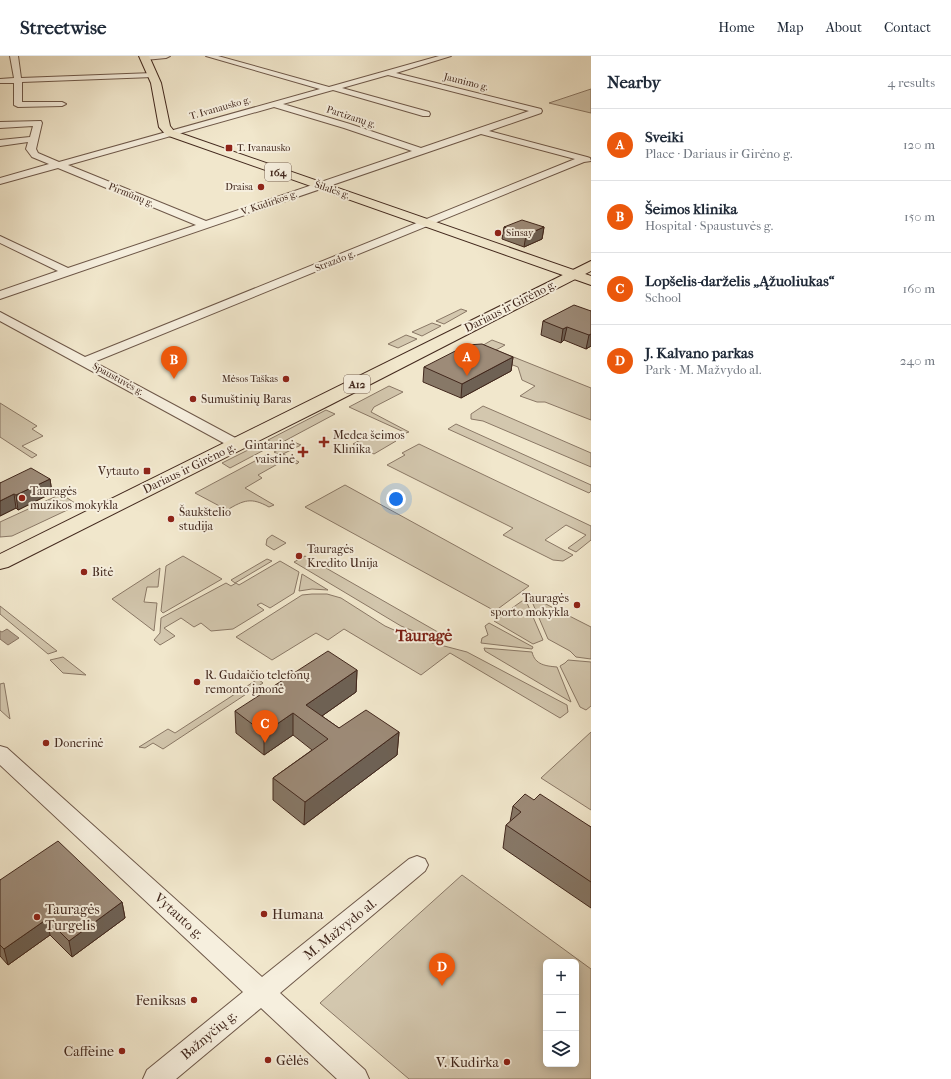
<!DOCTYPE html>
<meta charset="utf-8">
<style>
:root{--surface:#fff;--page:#f6f6f7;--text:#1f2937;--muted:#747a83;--line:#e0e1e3;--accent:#ea580c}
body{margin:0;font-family:"IM FELL French Canon",serif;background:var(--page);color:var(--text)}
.controls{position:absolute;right:12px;bottom:12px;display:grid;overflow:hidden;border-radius:6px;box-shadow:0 2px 10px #0003}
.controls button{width:36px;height:36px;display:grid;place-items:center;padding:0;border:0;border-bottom:1px solid var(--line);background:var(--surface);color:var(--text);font:20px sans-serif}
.you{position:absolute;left:396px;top:443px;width:14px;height:14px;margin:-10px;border:3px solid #fff;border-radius:50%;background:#1a73e8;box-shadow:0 0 0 6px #1a73e833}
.badge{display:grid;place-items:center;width:26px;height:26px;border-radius:50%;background:var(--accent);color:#fff;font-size:13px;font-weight:700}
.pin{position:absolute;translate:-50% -33px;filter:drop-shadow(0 1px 2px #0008)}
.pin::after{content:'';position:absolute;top:21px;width:14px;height:12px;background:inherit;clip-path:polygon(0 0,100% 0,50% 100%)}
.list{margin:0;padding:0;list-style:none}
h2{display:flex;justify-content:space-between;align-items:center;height:52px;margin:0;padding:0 16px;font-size:17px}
h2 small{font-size:13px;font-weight:400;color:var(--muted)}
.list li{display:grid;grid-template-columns:26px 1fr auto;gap:12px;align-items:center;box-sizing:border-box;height:72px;padding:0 16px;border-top:1px solid var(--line)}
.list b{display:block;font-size:15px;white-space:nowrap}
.list p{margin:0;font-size:13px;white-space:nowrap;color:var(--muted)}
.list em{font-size:13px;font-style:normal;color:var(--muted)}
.icon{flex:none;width:22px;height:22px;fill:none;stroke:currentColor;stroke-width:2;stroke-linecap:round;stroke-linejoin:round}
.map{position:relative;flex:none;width:591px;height:1023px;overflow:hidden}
header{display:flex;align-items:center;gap:24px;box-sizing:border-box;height:56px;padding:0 20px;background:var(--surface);border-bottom:1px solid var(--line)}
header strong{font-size:19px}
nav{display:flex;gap:22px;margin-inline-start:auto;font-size:14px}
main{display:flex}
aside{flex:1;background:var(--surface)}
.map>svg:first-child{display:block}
</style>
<header>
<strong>Streetwise</strong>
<nav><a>Home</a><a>Map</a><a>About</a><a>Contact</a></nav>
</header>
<main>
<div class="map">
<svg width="591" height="1023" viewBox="0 0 591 1023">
<rect width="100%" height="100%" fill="#f1e7cc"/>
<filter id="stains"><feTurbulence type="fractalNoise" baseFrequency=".005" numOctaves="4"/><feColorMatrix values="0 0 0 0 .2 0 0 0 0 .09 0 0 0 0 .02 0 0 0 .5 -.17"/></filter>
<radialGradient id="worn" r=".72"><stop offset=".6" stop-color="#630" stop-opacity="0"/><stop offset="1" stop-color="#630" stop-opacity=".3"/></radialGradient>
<!-- green -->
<g fill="#d3c7ae" stroke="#8a7866" fill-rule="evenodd">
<path d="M591,33v24l-42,-10z"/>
<path d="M461,253l6,2 -23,13 -8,-3z"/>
<path d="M432,267l9,3 -19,10 -10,-4z"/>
<path d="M406,279l11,4 -19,9 -10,-4z"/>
<path d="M492,284l13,5 -9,5 95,38v32l-46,-18h-8l-17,-6 15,-10 -13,-6 -4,-13 -29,-11 -9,-9z"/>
<path d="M389,330l14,6 -29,15 -3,5 38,20 -3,1 -57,-26z"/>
<path d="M0,347l37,23 -5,3 11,7 -21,10 15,9 -5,3 -32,-21z"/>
<path d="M483,350l108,47v14l-108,-46 -12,-2v-5z"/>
<path d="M326,354l9,4 -58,31 -9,-5z"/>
<path d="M456,368l135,61v6l-2,2 -141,-64z"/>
<path d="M375,376l21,9 -22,13 -21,-10z"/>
<path d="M294,386l7,3 -18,9 16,8 -2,2 -23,-12z"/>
<path d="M260,388l5,3 1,2 -36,19 -8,-5z"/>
<path d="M419,388l172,82v14l-15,12 -8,-4 18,-13 -20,-10 -21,15 28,15 -10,6 -10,-1 -50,-25 10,-7 -126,-63 18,-10 -3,-2z"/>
<path d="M268,398l15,7 -25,14 4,3 -17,10 29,17 -5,2c-18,-10 -25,-7 -42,3l-32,-17z"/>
<path d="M345,429l184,101 -34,25 -190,-104z"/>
<path d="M61,438l17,11 -66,31 -12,1v-15z"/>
<path d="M272,479l14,8 -12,7 -8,-5 1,-6z"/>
<path d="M183,500l39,23 -59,34 -2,-2 5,-45z"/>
<path d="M305,500l138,79h-12l-15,-3 -15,-6 -107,-64z"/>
<path d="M267,503l5,2 -37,22 -4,-3z"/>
<path d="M280,505l19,11 -5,21 -24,15 -9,-5 -4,2 7,5 -31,19 -22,2 -10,-8 -7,4 -13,-9 -17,10 11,8 -15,9 -6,-5 6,-7 1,-15 65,-35 5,3 5,-3 3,2z"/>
<path d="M160,512l-2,19h-11l-3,15 13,1 -3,28 -42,-32z"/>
<path d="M302,518l26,16 -16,-1 -13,2z"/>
<path d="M312,538h15l14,4 44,28 25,11 57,15 100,53 1,7 -8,6 -110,-65 -29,22 -77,-46 -16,11 -12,-7 -44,27 -36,-23 66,-42z"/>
<path d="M530,541h2l59,30v32l-15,-2 -6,-6 -22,-12z"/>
<path d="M522,545l5,2 16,37 -10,4 -39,-23z"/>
<path d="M0,550l57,45 -9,3 -48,-40z"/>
<path d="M489,567l44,24 -1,2 -51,-6 1,-5 6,-3 -3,-9z"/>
<path d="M484,592l48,4c3,13 14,14 25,15l14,35 -86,-51z"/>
<path d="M63,601l23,18 -23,-2 -13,-13z"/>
<path d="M568,604l23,2v44l-5,4 -6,-3 -20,-41 5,-3z"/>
<path d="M258,623l5,4 -100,66 -10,-6 -8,5 -6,-1 29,-18 7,4z"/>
<path d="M4,627l6,36 -10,-9v-26z"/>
<path d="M591,676v78l-50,-32z"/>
<path d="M462,819l129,94v110h-182l-89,-76zM546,906h30v102h-30z"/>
</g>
<!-- water -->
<path fill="#b6a690" stroke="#887462" d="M7,573l12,9 -11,7 -8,-6v-8l2,1z"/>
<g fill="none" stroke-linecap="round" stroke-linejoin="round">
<defs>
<g id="street">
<path d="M10,0h8l3,22 132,-5 4,2 -4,2 -131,5v20h40l4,2 -4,2 -44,1 -4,-2v-22h-14v-4l14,-1z"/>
<path d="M142,0h28l-4,2 -21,2h-3z"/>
<path d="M206,0h12l111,31 110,-31h12l-55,17 145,36 1,2 -1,2 -52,18 98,26 3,1 1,3 -7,1 -490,200 147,79 2,3 -2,3 -5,1 -5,-1 -231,-126v-9l85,45 490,-198 -94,-25 -481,165v-8l58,-20 -58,-28v-7l68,32 128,-43 -138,-57 -58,16v-6l49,-14 -17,-7 -6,-8 2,-7 -28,4v-6l30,-3 3,-11 -33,2v-6l41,-1 1,2 -6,26 2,4 21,9 261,-73zM388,19l141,36 -108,37 -71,-24 -67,-20 50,-14 90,26h6l1,-2 -1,-2 -87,-24zM274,51l70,21 68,23 -206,70 -138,-56z"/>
<path d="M0,690l7,2 255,229 147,-118 8,-3 8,3 3,6 -3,6 -145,122 85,77 4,9h-32l-76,-71 -85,71h-33l4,-9 96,-78 -243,-227z"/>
</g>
<path id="primary" d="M139,0h10l12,27 9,43 4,5 417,145v9l-425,-150 -7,-8 -8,-44z"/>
<path id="highway" d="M591,205v10l-261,134 -322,162 -8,2v-15z"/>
</defs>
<!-- street casing -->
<use href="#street" stroke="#6e5849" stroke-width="2"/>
<!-- primary casing -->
<use href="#primary" stroke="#42281d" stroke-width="2"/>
<!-- highway casing -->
<use href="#highway" stroke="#42281d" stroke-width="2"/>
<!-- street -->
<use href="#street" fill="#f6efde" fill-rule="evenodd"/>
<!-- primary -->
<use href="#primary" fill="#f1e7cc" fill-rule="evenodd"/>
<!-- highway -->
<use href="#highway" fill="#f1e7cc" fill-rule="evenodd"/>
</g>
<!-- wall -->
<g fill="#877867" stroke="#42281d">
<path d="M504,171h40l-2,12 -18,8 -22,-8z"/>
<path d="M591,255v35l-5,3 -22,-9 -3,3 -20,-8 2,-14z"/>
<path d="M513,301l-2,14 -50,27 -38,-16 1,-15z"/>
<path d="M50,423l2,14 -34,17 -2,-2 -16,8v-33z"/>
<path d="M357,614l-1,22 -34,24 17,12 60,4 -2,23 -93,70 -31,-25v-22l39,-28 -19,-15 -29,20 -28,-22 -1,-22z"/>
<path d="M534,744l57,27v81l-88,-60 3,-23 4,-3 3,-16z"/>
<path d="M0,824l122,22 3,16 -53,39 -22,-22 -42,30 -8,-9z"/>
</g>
<!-- shaded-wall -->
<g fill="#6e6154" stroke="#42281d">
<path d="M544,171l-2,12 -18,8 2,-12z"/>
<path d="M567,271l-3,13 -3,3 2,-14z"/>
<path d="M591,278v12l-5,3 3,-14z"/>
<path d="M513,301l-2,14 -50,27 1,-14z"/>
<path d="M50,423l2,14 -34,17 -2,-15z"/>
<path d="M14,438l2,14 -16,8v-15z"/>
<path d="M357,614l-1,22 -47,33 -3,-20z"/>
<path d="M293,657v22l-29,20v-22z"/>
<path d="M399,676l-2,23 -93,70 1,-23z"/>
<path d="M122,846l3,16 -53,39 -3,-16z"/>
<path d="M47,863l3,16 -42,30 -4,-16z"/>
</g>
<!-- building -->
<g fill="#9d8b78" stroke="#42281d">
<path d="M522,164l22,7 -18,8 -22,-8z"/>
<path d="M574,249l17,6v23l-2,1 -22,-8 -4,2 -20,-8z"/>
<path d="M482,288l31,13 -51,27 -38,-17 43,-22z"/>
<path d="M31,412l19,11 -34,16 -2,-1 -14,7v-18z"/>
<path d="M328,595l29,19 -51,35 33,23 27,-18 33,22 -94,70 -32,-24 55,-39 -35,-26 -29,20 -29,-22z"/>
<path d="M525,738l9,6 6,-6 51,33v55l-85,-57 15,-13 -8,-6z"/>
<path d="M58,785l64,61 -53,39 -22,-22 -43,30 -4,-4v-65z"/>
</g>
<!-- markers -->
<g fill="#8f2418" stroke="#f6efde" stroke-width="1.5">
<rect x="225" y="88" width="8" height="8" rx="2"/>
<circle cx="261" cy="131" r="4"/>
<circle cx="498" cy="177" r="4"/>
<circle cx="286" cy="323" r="4"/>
<circle cx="193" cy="343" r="4"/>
<path d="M322 380h4v4h4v4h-4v4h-4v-4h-4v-4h4z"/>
<path d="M301 390h4v4h4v4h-4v4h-4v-4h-4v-4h4z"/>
<rect x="143" y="411" width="8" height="8" rx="2"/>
<circle cx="22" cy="442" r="4"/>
<circle cx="171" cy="463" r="4"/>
<circle cx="299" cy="500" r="4"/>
<circle cx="84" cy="516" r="4"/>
<circle cx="577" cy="549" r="4"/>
<circle cx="197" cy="626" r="4"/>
<circle cx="46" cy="687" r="4"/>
<circle cx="264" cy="858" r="4"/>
<circle cx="37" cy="861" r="4"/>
<circle cx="194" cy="944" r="4"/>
<circle cx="122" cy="995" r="4"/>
<circle cx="268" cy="1004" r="4"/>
<circle cx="507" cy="1006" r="4"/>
</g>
<g text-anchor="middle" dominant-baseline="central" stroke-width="4" stroke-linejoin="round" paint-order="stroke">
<!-- far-street labels -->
<g font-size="10" fill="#42281d" stroke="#f6efde">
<text transform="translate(466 26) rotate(14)">Jaunimo g.</text>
<text transform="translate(220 52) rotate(-16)">T. Ivanausko g.</text>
<text transform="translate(351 61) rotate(18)">Partizanų g.</text>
<text transform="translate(332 134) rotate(19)">Šilalės g.</text>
<text transform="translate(131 139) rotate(22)">Pirmūnų g.</text>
<text transform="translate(269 147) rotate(-19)">V. Kudirkos g.</text>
<text transform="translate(335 205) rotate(-22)">Strazdo g.</text>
<text transform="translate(118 323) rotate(29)">Spaustuvės g.</text>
</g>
<!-- far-poi labels -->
<g font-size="10" fill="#42281d" stroke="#f6efde" text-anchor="start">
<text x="237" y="92">T. Ivanausko</text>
<text x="253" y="131" text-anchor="end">Draisa</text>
<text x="506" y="177">Sinsay</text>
<text x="278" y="323" text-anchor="end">Mėsos Taškas</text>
</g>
<!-- shield labels -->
<g fill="#f6efde" stroke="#786457" stroke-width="1">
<rect x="265" y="107" width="26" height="18" rx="3"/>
<rect x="344" y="319" width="26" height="18" rx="3"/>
</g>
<g font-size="11" font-weight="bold" fill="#42281d">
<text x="278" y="116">164</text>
<text x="357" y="328">A12</text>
</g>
<!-- street labels -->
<g font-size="12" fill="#42281d" stroke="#f6efde">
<text transform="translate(510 250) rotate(-27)">Dariaus ir Girėno g.</text>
<text transform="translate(189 412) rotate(-26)">Dariaus ir Girėno g.</text>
</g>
<!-- poi labels -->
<g font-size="12" fill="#42281d" stroke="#f6efde" text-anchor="start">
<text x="201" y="343">Sumuštinių Baras</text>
<text x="333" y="379">Medea šeimos<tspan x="333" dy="14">Klinika</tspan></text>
<text x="295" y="389" text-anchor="end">Gintarinė<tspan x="295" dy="14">vaistinė</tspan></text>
<text x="139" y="415" text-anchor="end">Vytauto</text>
<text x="30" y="435">Tauragės<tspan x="30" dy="14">muzikos mokykla</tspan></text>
<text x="179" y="456">Šaukštelio<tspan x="179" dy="14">studija</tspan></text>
<text x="307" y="493">Tauragės<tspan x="307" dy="14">Kredito Unija</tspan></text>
<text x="92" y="516">Bitė</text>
<text x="569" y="542" text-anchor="end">Tauragės<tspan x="569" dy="14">sporto mokykla</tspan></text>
<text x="205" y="619">R. Gudaičio telefonų<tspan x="205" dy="14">remonto įmonė</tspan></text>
<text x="54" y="687">Donerinė</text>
</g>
<!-- near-poi labels -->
<g font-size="14" fill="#42281d" stroke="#f6efde" text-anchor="start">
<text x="45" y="853">Tauragės<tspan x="45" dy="16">Turgelis</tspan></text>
<text x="272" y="858">Humana</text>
<text x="186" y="944" text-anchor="end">Feniksas</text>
<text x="114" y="995" text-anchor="end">Caffeine</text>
<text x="276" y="1004">Gėlės</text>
<text x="499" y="1006" text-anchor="end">V. Kudirka</text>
</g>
<!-- near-street labels -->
<g font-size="14" fill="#42281d" stroke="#f6efde">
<text transform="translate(179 860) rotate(42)">Vytauto g.</text>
<text transform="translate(340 873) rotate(-39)">M. Mažvydo al.</text>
<text transform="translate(209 979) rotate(-40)">Bažnyčių g.</text>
</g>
<!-- district labels -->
<g font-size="16" font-weight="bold" fill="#7a1f14" stroke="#f6efde">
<text x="424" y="579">Tauragė</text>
</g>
</g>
<rect width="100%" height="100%" filter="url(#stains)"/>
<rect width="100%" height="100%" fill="url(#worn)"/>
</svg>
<div class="controls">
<button>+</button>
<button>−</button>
<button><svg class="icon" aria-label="layers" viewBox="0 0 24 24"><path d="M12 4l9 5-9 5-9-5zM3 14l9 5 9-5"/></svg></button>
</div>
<div class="you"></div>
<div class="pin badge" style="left:467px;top:320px">A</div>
<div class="pin badge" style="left:174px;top:323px">B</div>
<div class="pin badge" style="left:265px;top:687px">C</div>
<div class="pin badge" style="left:442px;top:930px">D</div>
</div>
<aside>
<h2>Nearby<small>4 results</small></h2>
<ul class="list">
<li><span class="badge">A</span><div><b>Sveiki</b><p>Place · Dariaus ir Girėno g.</p></div><em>120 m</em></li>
<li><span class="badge">B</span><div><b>Šeimos klinika</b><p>Hospital · Spaustuvės g.</p></div><em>150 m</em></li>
<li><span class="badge">C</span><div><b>Lopšelis-darželis „Ąžuoliukas“</b><p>School</p></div><em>160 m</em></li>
<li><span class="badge">D</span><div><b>J. Kalvano parkas</b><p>Park · M. Mažvydo al.</p></div><em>240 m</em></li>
</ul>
</aside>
</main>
